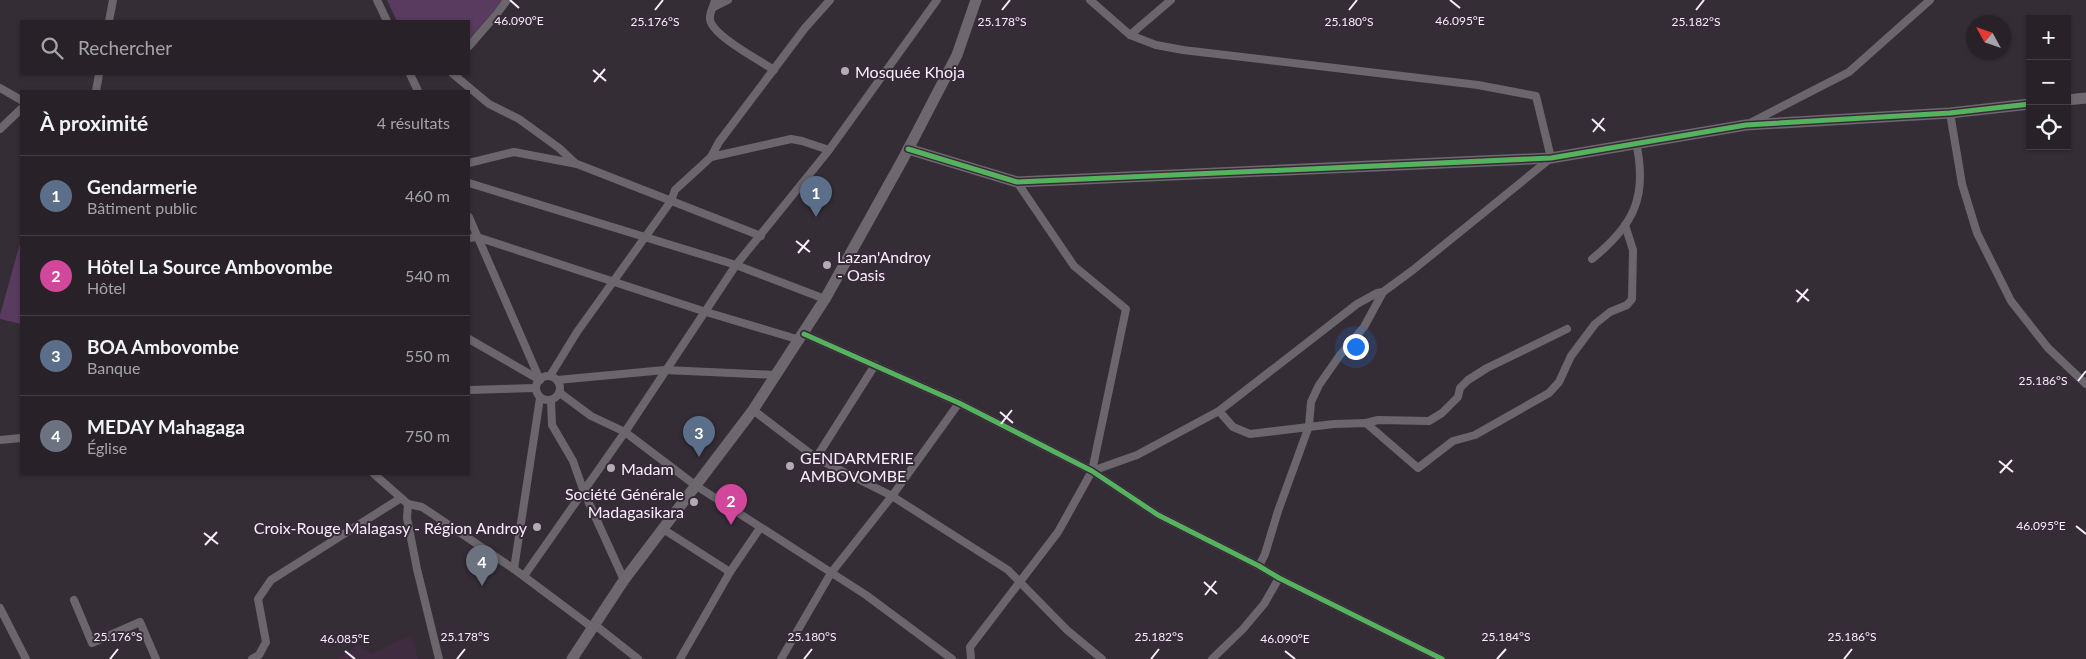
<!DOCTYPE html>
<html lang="fr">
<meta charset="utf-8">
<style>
:root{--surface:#282228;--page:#302a30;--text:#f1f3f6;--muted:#a5a4a8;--line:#443f45;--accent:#0b8043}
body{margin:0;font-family:Lato,sans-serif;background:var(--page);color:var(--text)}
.controls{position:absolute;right:15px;top:15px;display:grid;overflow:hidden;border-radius:0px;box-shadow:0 1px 4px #0004}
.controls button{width:45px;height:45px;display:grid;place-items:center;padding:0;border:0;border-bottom:1px solid var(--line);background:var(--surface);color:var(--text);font:25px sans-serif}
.compass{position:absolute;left:1966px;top:15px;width:45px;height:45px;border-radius:50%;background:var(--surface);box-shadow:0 1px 4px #0004;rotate:310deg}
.you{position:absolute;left:1355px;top:346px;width:18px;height:18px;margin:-12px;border:4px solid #fff;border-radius:50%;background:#1a73e8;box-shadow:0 0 0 8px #1a73e833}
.badge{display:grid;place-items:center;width:32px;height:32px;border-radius:50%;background:var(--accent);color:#fff;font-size:16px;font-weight:700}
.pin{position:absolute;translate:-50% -41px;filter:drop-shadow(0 1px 2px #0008)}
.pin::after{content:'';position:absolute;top:26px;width:18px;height:15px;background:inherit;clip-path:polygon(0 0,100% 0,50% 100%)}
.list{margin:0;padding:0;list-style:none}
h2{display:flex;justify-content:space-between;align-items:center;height:65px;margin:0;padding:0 20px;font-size:21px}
h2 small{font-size:16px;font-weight:400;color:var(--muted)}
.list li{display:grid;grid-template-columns:32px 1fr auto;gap:15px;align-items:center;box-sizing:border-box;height:80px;padding:0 20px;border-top:1px solid var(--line)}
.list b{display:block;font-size:19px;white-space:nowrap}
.list p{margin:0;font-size:16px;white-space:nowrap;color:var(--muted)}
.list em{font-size:16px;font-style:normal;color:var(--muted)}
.icon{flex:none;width:28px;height:28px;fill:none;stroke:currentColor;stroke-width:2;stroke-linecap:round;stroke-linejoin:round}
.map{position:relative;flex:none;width:2086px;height:659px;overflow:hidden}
.search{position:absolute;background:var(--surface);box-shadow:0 1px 4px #0004;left:20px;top:20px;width:450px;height:55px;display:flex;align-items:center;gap:12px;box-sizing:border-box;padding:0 18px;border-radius:0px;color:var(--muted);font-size:19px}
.panel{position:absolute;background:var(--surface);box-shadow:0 1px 4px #0004;left:20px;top:90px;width:450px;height:385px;border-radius:0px}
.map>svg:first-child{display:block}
</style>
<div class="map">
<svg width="2086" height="659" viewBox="0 0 2086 659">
<rect width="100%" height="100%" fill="#352d36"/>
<!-- built -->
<path fill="#3f2c41" d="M411,635l7,24h-82l23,-14 12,9z"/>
<!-- green -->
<g fill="#583b5e">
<path d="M387,0h115l-8,11 -25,28v-18h-72z"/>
<path d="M21,240v84l-21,-5v-4z"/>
</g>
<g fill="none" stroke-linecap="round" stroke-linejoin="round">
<!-- street -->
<g stroke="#6a666b" stroke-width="8">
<path d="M377,0l10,21"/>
<path d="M715,0c-1,6 -6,13 -5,19 1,16 51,42 64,51"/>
<path d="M1090,0l40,35 26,10 27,5 295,35 58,11 15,62 -138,112 -30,22 -19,35 -24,28 -21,30 -8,17 -2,24 -31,85 -13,43 -6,12"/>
<path d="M714,7l14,-7"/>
<path d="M109,21l4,-21"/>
<path d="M1130,35l41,-35"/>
<path d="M469,46l27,-31 11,-15"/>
<path d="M410,74l8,17"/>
<path d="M453,74l36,30 30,15 40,29 16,15"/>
<path d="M0,88l21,12"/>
<path d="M96,91l3,-17"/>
<path d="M1950,113l12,71 15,49 34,68 37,47 38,36"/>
<path d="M1750,123l99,-51 81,-72"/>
<path d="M0,129l21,-20"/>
<path d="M711,157l80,-18 11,2 27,9"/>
<path d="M469,163l45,-11 63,12 184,72"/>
<path d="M469,183l267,82 89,34"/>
<path d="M469,217l71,163"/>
<path d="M469,238l8,-1 229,75 94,28"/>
<path d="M1592,259c42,-34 56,-62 44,-117"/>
<path d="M804,334l155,69 133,68 66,44 101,51 20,12 163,81"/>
<path d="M469,339l71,41"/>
<circle cx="548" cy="388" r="12"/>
<path d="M550,376l27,-44 94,-131 4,-11 36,-33 8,-15 86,-114 25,-28"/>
<path d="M557,380l108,-10 111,5"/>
<path d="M469,390l67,-2"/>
<path d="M560,393l31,23 34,16 70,53 171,110 86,64"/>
<path d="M551,401l1,24 21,36 11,31 40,88"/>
<path d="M753,410l63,48 76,38 116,74 59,60 35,29"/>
<path d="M1219,411l14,16 17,7 84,-10 32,-1 52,45 35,-27 22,-6 74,-42 10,-11 12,-26 24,-32 15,-12 17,-7 5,-6 1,-49 -8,-25"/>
<path d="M1366,423l12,-3 51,1 13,-8 16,-16 2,-9 8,-8 19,-12 80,-39"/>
<path d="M0,440l21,-2"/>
<path d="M816,458l59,-93"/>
<path d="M1092,471l45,-16 82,-44 138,-107 20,-11 6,-1"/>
<path d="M374,474l34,30 14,3 6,4 86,58 79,59"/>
<path d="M408,504l-1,14 10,51 22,90"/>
<path d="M663,529l67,43"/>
<path d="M514,569l26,-171"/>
<path d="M524,576l101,-144 111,-167 93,-115 108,-150"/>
<path d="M74,600l18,43 48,-21 16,37"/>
<path d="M0,608l26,51"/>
<path d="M595,625l43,34"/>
<path d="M252,659l7,-4 7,-13 -8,-43 13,-19 130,-82"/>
<path d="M680,659l50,-87 30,-44"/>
<path d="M781,659l50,-86 61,-77 67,-93"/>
<path d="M971,659l-1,-12 88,-115 34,-61 34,-162 -52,-43 -57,-84"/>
<path d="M1212,659l31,-30 21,-25 15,-26"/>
</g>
<!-- secondary -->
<g stroke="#6c686d" stroke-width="11">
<path d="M2067,100l19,-2"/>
<path d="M908,149l109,33 534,-24 195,-33 204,-12 80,-9"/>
<path d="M572,659l52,-79 129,-170 72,-111 78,-140 54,-104 19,-55"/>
</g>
<defs>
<g id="cycleway">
<path d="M908,149l109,33 534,-24 195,-33 204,-12 80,-9"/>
<path d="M804,334l155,69 133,68 66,44 101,51 20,12 163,81"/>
</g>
</defs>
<!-- cycleway casing -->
<use href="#cycleway" stroke="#38293a" stroke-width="8"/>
<!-- cycleway -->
<use href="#cycleway" stroke="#56b35d" stroke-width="5"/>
</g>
<!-- ticks -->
<path fill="none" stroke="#f8eefa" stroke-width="2" d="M510,0l9,8M1450,0l10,8M655,10l8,-10M1002,10l8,-10M1349,10l8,-10M1696,10l8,-10M593,70l13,11M594,82l11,-13M1592,119l13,12M1593,132l11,-14M796,241l14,11M798,253l11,-13M1796,290l13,11M1797,302l11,-13M2078,381l8,-10M1000,412l13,11M1001,424l11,-14M1999,461l14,11M2000,473l12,-13M2076,526l10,8M204,533l14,11M205,545l12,-13M1204,582l13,12M1205,595l11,-14M345,651l10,8M1285,651l10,8M110,659l8,-10M457,659l8,-10M804,659l8,-10M1151,659l8,-10M1497,659l9,-10M1844,659l8,-10"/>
<!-- markers -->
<g fill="#b4aab5" stroke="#38293a" stroke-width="2">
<circle cx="845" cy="71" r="5"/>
<circle cx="827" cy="265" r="5"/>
<circle cx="790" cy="466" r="5"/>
<circle cx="611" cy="468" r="5"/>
<circle cx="694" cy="502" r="5"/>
<circle cx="537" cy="527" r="5"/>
</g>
<g text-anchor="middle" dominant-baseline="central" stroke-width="4" stroke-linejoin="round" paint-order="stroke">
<!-- poi labels -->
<g font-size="16" fill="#f8eefa" stroke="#38293a" text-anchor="start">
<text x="855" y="71">Mosquée Khoja</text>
<text x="837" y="256">Lazan'Androy<tspan x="837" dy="18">- Oasis</tspan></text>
<text x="800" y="457">GENDARMERIE<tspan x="800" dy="18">AMBOVOMBE</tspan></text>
<text x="621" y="468">Madam</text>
<text x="684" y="493" text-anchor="end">Société Générale<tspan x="684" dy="18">Madagasikara</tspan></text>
<text x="527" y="527" text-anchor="end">Croix-Rouge Malagasy - Région Androy</text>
</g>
</g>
<g font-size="12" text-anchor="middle" fill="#f8eefa" stroke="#38293a" stroke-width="4" stroke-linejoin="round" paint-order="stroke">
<text x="1460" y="25">46.095°E</text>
<text x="519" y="25">46.090°E</text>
<text x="655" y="26">25.176°S</text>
<text x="1002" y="26">25.178°S</text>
<text x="1349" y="26">25.180°S</text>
<text x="1696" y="26">25.182°S</text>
<text x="2043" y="385">25.186°S</text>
<text x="2041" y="530">46.095°E</text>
<text x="118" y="641">25.176°S</text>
<text x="465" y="641">25.178°S</text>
<text x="812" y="641">25.180°S</text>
<text x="1159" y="641">25.182°S</text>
<text x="1506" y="641">25.184°S</text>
<text x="1852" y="641">25.186°S</text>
<text x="345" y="643">46.085°E</text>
<text x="1285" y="643">46.090°E</text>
</g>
</svg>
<div class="controls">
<button>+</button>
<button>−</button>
<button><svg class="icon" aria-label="locate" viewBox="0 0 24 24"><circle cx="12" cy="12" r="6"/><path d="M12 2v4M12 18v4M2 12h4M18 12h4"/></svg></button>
</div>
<svg class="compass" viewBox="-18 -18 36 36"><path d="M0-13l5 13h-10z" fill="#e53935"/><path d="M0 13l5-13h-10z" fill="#a5a4a8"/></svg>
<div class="you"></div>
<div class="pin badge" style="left:816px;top:217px;background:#5c6f8a">1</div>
<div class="pin badge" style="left:731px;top:525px;background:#d1479c">2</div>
<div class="pin badge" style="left:699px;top:457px;background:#5c6f8a">3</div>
<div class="pin badge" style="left:482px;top:586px;background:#6b7280">4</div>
<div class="search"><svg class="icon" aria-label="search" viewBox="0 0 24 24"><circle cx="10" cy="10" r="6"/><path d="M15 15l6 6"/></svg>Rechercher</div>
<section class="panel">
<h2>À proximité<small>4 résultats</small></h2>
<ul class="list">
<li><span class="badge" style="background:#5c6f8a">1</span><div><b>Gendarmerie</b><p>Bâtiment public</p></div><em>460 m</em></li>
<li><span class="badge" style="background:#d1479c">2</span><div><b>Hôtel La Source Ambovombe</b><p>Hôtel</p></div><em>540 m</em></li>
<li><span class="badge" style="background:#5c6f8a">3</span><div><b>BOA Ambovombe</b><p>Banque</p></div><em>550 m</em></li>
<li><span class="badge" style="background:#6b7280">4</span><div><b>MEDAY Mahagaga</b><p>Église</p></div><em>750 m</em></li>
</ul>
</section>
</div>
